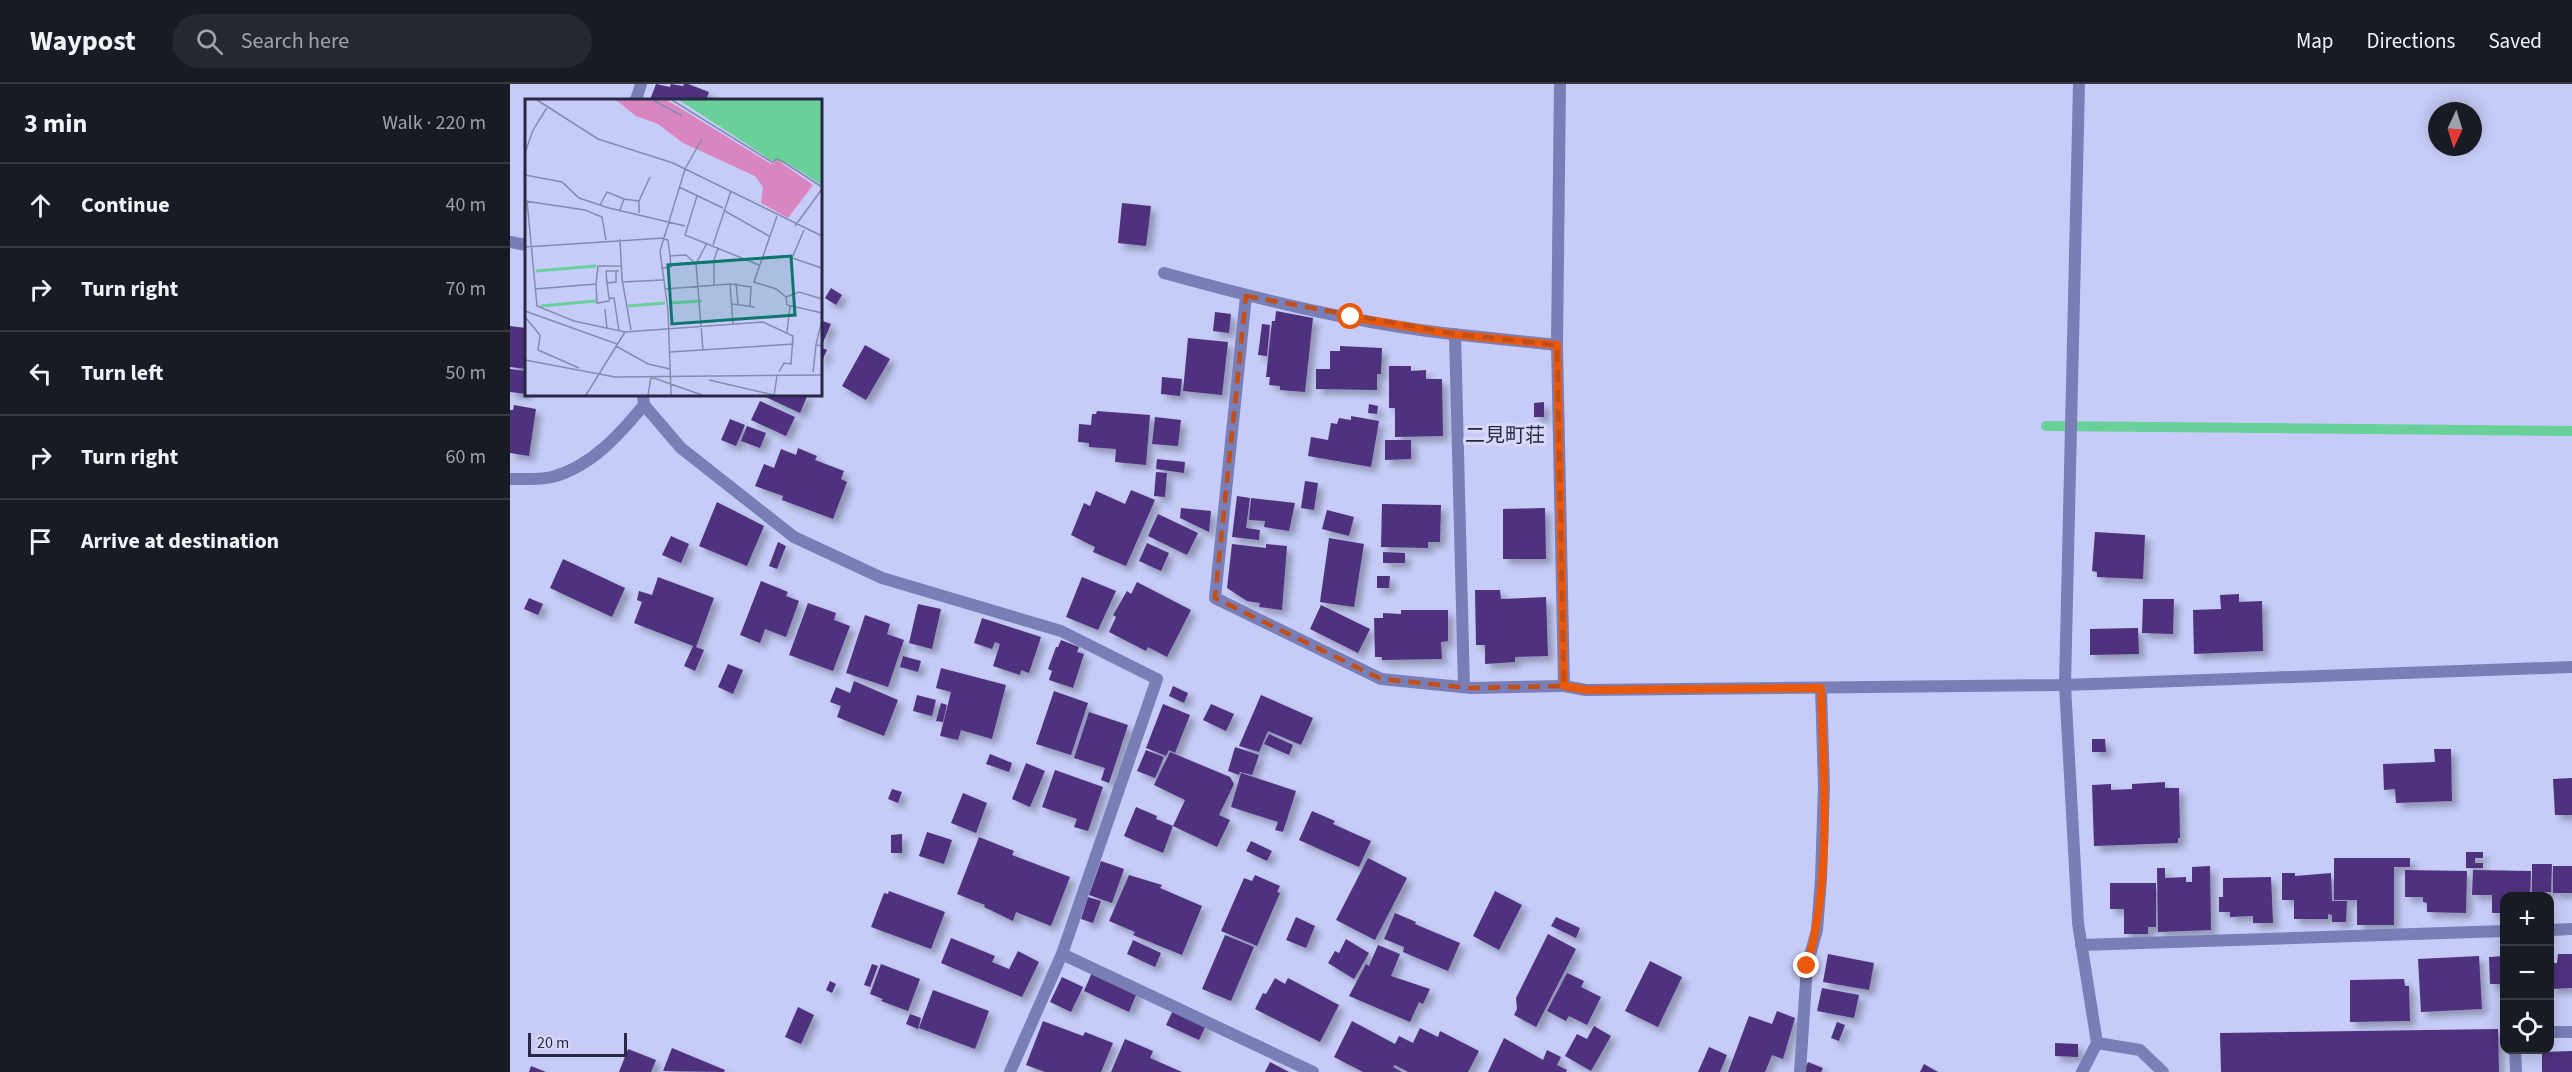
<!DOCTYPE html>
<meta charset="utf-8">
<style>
:root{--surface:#171b24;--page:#242831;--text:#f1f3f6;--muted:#9ea1a6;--line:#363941}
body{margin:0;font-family:"Source Sans 3","Noto Sans JP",sans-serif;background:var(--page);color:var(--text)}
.controls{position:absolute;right:18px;bottom:18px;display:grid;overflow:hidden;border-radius:12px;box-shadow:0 3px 15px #0003}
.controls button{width:54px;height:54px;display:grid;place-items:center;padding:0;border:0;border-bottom:2px solid var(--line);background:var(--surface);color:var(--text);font:30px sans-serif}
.compass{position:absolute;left:1918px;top:18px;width:54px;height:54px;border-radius:50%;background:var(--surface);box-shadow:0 3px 15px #0003;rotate:184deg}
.scale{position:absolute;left:18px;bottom:15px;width:99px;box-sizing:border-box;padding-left:6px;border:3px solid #262844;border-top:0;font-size:16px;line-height:21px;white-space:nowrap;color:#262844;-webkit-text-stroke:4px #d6daf7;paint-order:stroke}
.stop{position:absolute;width:18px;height:18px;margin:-14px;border:4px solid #ea580c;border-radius:50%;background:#fff}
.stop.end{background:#ea580c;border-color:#fff;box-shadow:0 2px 6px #0008}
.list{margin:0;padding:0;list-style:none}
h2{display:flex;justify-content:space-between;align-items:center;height:78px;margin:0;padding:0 24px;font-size:26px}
h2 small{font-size:20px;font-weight:400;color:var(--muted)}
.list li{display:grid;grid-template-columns:39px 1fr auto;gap:18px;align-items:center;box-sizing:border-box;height:84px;padding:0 24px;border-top:2px solid var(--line)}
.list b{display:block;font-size:22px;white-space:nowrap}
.list em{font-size:20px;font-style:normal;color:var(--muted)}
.icon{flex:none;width:33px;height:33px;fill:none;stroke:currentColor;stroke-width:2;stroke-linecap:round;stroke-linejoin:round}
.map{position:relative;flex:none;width:2062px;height:988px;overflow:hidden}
header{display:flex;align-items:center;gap:36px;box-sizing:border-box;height:84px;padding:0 30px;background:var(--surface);border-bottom:2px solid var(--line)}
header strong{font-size:28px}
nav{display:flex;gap:33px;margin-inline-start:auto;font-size:21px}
.search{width:420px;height:54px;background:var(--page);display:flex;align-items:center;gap:15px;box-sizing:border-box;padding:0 21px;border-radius:33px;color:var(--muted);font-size:22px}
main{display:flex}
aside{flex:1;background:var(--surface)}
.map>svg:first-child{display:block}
</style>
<header>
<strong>Waypost</strong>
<div class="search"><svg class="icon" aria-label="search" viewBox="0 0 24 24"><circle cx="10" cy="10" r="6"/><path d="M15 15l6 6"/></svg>Search here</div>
<nav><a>Map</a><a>Directions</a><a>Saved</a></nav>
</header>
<main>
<aside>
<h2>3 min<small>Walk · 220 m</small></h2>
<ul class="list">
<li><svg class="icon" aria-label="ahead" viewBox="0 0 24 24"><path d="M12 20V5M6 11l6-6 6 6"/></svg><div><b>Continue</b></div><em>40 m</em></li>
<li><svg class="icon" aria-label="right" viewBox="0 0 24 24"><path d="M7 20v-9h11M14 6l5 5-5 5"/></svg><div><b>Turn right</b></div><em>70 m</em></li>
<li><svg class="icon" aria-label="left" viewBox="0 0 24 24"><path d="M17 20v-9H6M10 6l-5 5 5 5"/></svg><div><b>Turn left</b></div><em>50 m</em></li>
<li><svg class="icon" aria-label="right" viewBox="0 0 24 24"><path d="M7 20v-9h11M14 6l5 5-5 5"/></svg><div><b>Turn right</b></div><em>60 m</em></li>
<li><svg class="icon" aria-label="arrive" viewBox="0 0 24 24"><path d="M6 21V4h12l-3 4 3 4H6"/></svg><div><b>Arrive at destination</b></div></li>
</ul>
</aside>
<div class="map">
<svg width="2062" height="988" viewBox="0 0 2062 988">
<defs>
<filter id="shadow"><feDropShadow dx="5.5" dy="5.5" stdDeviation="3" flood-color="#0004"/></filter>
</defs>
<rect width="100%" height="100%" fill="#c6ccf7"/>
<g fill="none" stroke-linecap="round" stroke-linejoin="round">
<!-- stream -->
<path stroke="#69d09a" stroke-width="10" d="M1536,342l526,5"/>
</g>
<!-- building -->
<g fill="#4f317e" filter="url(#shadow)">
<path d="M146,0l14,3 1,-3 12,2 1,-2h4l21,8 -3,8h-56z"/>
<path d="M612,119l29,3 -5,40 -28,-3z"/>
<path d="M321,204l11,7 -6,10 -11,-7z"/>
<path d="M766,227l37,7 -8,74 -25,-2v-4l-11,-1 1,-8h-4l6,-56h3z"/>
<path d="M705,228l16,2 -2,19 -16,-2z"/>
<path d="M310,236l11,4 -10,23 6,3 -7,15z"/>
<path d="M752,240l8,1 -3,31 -9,-1z"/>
<path d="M0,242l16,2v41l-16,-2z"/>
<path d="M678,254l40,4 -6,53 -39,-4z"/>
<path d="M355,261l25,14 -24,41 -24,-14z"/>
<path d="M830,262l42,2 -1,26h-4v16l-61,-1v-20h14v-18h10z"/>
<path d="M879,282h22v5l15,-1v9h16l1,57 -48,1v-29h-6z"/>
<path d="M0,285l16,2v23l-16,-2z"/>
<path d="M652,293l20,2 -2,17 -19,-2z"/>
<path d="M249,310h49l-8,19z"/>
<path d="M250,317l35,16 -9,19 -35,-16z"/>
<path d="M1034,318v15h-10v-14z"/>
<path d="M859,320l9,2 -1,8 -9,-1z"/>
<path d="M4,321l22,4 -7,47 -19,-3v-43h3z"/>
<path d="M587,327l53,4 -4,50 -31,-3 1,-13 -27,-2v-4l-11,-1 1,-18 12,1 1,-11h4z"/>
<path d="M841,332l28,5 -8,46 -63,-11 3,-19 17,3 3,-17 6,1 2,-6 12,2z"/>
<path d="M645,333l26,3 -3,26 -26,-2z"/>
<path d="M220,335l15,6 -9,21 -15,-6z"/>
<path d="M237,342l19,7 -6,15 -19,-7z"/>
<path d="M875,356h26v19l-26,1z"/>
<path d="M288,364l19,8 -2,4 29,11 -3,8 6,3 -14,37 -51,-19 1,-4 -28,-10 9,-22 10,4 7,-19 15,6z"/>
<path d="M647,375l28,3 -1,11 -28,-4z"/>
<path d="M646,388l11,1 -2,24 -11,-1z"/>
<path d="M795,397l13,2 -4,27 -13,-2z"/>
<path d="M621,406l24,10 -29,66 -33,-14 2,-5 -24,-12 13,-32 6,3 6,-15 29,13z"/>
<path d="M727,412l13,2 -4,30 14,2 -1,10 -27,-3z"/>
<path d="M741,414l44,5 -6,28 -25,-4 1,-6 -16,-1z"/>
<path d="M207,418l47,24 -17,40 -48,-20z"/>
<path d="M872,420l59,1 -1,37h-12v6l-47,-1z"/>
<path d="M671,424l30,3 -2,21 -29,-14z"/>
<path d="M1035,424l1,51h-43v-50z"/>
<path d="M817,426l27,7 -5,19 -27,-7z"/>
<path d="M648,430l40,19 -11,22 -39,-19z"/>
<path d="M1585,448l50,3 -2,44 -46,-2v-5l-5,-1z"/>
<path d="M161,452l18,8 -8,19 -19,-8z"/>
<path d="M819,454l35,6 -10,63 -34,-5z"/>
<path d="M268,458l8,4 -9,23 -8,-3z"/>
<path d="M637,459l22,10 -8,18 -22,-10z"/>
<path d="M722,460l34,4v-4l21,2 -5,64 -23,-3 1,-4 -13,-2 -20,-13z"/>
<path d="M873,468l22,1v10h-22z"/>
<path d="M53,475l62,29 -13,29 -62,-29z"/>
<path d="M867,492h13l-1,12h-12z"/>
<path d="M148,493l56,21 -18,49 8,3 -9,21 -11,-5 9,-20 -59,-23 8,-21 -5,-2 2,-9 13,4z"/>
<path d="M572,493l34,14 -18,39 -32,-13z"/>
<path d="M251,497l27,11 -2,4 13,5 -13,36 -21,-8 -5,14 -20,-8z"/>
<path d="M627,498l54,28 -24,47 -19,-10 -2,4 -37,-19 7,-15 -3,-2 14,-24 4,3z"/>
<path d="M965,506h25l1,9 45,-2 2,59 -33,1v5l-30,2v-19h-9z"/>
<path d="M1729,510v8l23,-1 1,50 -69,3 -1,-44 28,-1 -1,-14z"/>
<path d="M19,514l14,6 -5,11 -14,-6z"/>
<path d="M1633,515h31l-1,35 -31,-1z"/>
<path d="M298,519l28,10 -2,7 16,6 -17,45 -44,-16z"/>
<path d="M408,520l23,5 -9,40 -23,-6z"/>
<path d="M811,521l49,24 -12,24 -48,-24z"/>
<path d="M891,526h47v31l-7,1 1,17 -60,1v-3h-7l-1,-39h9v-5l18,1z"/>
<path d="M355,531l25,9 -3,10 17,6 -16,47 -42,-14z"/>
<path d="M472,534l59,19 -12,36 -8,-3 -1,5 -27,-9 7,-22 -5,-2 -3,7 -18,-6z"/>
<path d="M1628,544l1,26 -49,1v-26z"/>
<path d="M551,556l18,7 -2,5 7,2 -11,34 -24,-8 3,-9 -4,-2 8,-22h2z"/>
<path d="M393,572l18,5 -3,11 -18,-5z"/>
<path d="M218,580l15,6 -10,24 -15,-7z"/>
<path d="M431,584l65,17 -14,54 -31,-9 -3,10 -18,-4 11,-44 -15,-4z"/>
<path d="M344,597l44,19 -14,36 -47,-19 4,-11 -11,-4 6,-15 14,6z"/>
<path d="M663,602l15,7 -4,10 -15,-7z"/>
<path d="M544,607l34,12 -17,52 -35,-11z"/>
<path d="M407,611l19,5 -4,16 -19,-5z"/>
<path d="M751,611l52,23 -12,27 -33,-14 -9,21 -20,-6z"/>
<path d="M431,619l6,2 -4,17 -7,-1z"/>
<path d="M653,620l27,11 -15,38 -6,-3 -3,6 -20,-8z"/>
<path d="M701,620l23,10 -8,17 -23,-11z"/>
<path d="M579,628l39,13 -19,58 -8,-3 4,-12 -31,-10z"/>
<path d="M759,650l24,11 -4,10 -25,-11z"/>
<path d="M1582,655h13l1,13h-14z"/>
<path d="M725,663l24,8 -7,20 -12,-3 -1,3 -11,-4z"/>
<path d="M1924,665h17l1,52 -56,2 -1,-14 -11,1 -1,-26 52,-2z"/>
<path d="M636,666l18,7 -9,21 -18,-7z"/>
<path d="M660,668l60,25 4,7 -15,31 11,5 -13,27 -44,-21 12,-26 -31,-15z"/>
<path d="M480,670l22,9 -3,9 -23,-8z"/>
<path d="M516,679l19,8 -15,36 -18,-8z"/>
<path d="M545,686l48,17 -15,44 -14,-4 3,-8 -35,-12z"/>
<path d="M731,689l55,18 -13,41 -8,-2 3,-8 -47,-15z"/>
<path d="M2062,694v37h-17l-2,-36z"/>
<path d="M1655,698v6h14l1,50h-2v5l-84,3 -2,-61 19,-1v6l21,-1v-5z"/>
<path d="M382,705l10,3 -4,11 -10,-4z"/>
<path d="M453,709l24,10 -11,30 -25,-10z"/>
<path d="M626,723l21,9 -1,3 17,7 -10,27 -39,-17z"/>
<path d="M802,727l23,10 -2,3 38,17 -12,26 -60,-27z"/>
<path d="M417,748l25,8 -8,24 -25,-8z"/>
<path d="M392,750v19h-11v-18z"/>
<path d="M469,753l35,14 -2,4 58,22 -19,49 -35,-14 -3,9 -29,-14 1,-2 -28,-11z"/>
<path d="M741,757l21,10 -5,10 -21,-10z"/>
<path d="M1956,768h17v6h-8v5h8v5h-17z"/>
<path d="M858,774l39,20 -32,62 -39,-20z"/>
<path d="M1824,774h76v9h-16v58h-37v-25h-23z"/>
<path d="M591,777l23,8 -12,34 -23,-8z"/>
<path d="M2022,780h20l-1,28h-19z"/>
<path d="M1700,782l1,64 -53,2 -1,-64h8v10l21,-1v5h6v-15z"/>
<rect x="2043" y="782" width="19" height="27"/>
<path d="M1895,786l62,1 -1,42 -39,-1v-9l-4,-1v-5h-18z"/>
<path d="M1963,786l58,1 -1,25h-26v17h-12v-18h-20z"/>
<path d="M1772,789h13v3l36,-3 1,28h15l-1,21h-14v-7l-4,-1v5h-34v-19h-12z"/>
<path d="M619,791l33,10 -2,3 42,18 -20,49 -49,-20 2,-3 -26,-11z"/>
<path d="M745,791l25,11 -3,6 3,1 -23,53 -36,-15 23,-53 8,3z"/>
<path d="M1761,793l2,46h-20v-7l-23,1v-5h-11v-15h4v-19z"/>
<path d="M1600,799h46v44h-8v7h-24v-25h-14z"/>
<path d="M379,807l56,21 -14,37 -60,-22 13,-34 4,1z"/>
<path d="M985,807l27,14 -23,45 -26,-14z"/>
<path d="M578,813l13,4 -8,22 -12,-4z"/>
<path d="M885,829l21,9 -1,2 45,19 -12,28 -45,-19 1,-5 -20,-8z"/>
<path d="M786,833l19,9 -9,22 -20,-8z"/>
<path d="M1046,833l24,11 -4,10 -25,-12z"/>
<path d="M1038,850l28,15 -40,78 -22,-12 3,-6 -1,-11z"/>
<path d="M715,851l29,12 -23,54 -29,-12z"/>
<path d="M441,854l44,18 -3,6 17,7 9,-18 21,11 -17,35 -81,-34z"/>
<path d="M836,855l23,14 -15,26 -26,-16 7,-12 4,2z"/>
<path d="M623,856l28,13 -6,14 -28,-13z"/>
<path d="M868,861l22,9 -9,22 39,13 -7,15 -4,-2 -9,20 -61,-26 17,-32 3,2z"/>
<path d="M1318,870l46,9 -5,27 -46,-8z"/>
<path d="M2048,870h14v34l-22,1v-26h7z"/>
<path d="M1969,872l3,53 -61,3 -3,-53z"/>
<path d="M1994,872v28h-14l-1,-27z"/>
<path d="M1140,877l32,16 -24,50 -33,-16z"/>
<path d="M362,880l6,2 -8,21 -6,-2z"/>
<path d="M371,880l39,15 -12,32 -27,-10 2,-2 -13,-5z"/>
<path d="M583,886l45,20 -9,22 -45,-21z"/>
<path d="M1057,889l17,8 -3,6 20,10 -14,28 -18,-9 -3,5 -19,-10z"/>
<path d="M552,893l21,10 -12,25 -21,-10z"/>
<path d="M765,894l10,6 3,-6 51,27 -19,37 -65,-33 8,-16 3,1z"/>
<path d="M1894,895l1,7h4l1,35 -60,1v-42z"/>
<path d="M320,897l6,3 -4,9 -6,-3z"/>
<path d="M1312,904l37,7 -5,23 -37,-7z"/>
<path d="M423,906l56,21 -14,38 -56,-21z"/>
<path d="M288,923l16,8 -13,29 -16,-7z"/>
<path d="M664,924l33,15 -8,17 -33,-15z"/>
<path d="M1267,927l18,7 -12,41 -11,-4 -7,17h-37l21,-56 23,8z"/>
<path d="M400,930l11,4 -3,11 -12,-5z"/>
<path d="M533,937l40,15 2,-4 28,11 -12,29h-56l-19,-7z"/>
<path d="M842,937l43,23 4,-8 14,7 7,-15 18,9 2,-6 39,20 -11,21h-60l-13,-7 -2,2 9,5h-39l-29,-15z"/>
<path d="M1327,938l8,3 -6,16 -8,-3z"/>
<path d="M1084,942l17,10 -20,35 -26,-15 12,-22 10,5z"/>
<path d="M1988,945l1,43h-278l-1,-39z"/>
<path d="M994,954l39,22 4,-10 14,7 -4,8 10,5 -1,2h-78z"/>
<path d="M615,955l28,12 -3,7 32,14h-71z"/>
<path d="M1545,959l23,1v13l-23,-1z"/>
<path d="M1199,963l18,8 -7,17h-22z"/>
<path d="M162,964l53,22 -1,2 -61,-1z"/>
<path d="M118,965l28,11 -5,12h-32z"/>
<path d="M2062,967v21h-30v-20z"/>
<path d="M760,978l19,10h-24z"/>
<path d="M1298,978l15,6 -2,4h-18z"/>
<path d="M1414,980l14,8h-18z"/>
<path d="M21,982l15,6h-17z"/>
</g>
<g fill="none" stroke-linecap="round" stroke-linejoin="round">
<!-- service -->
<g stroke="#797fb6" stroke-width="12">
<path d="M2040,846l22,-1"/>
<path d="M1571,861l423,-14"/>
</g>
<!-- minor -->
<g stroke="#797fb6" stroke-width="12">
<path d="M1050,0l-3,261 7,341 22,4 479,-5 507,-18"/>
<path d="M1569,0l-14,601 13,238 19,120 -15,29"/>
<path d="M126,16l5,-16"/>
<path d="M0,158l16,3"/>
<path d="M654,189c94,26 190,50 288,61 35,4 70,7 105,11"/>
<path d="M736,212l-31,302 166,81 90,9 93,-2"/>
<path d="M945,250l9,353"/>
<path d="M133,310l1,11 37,43 113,89 88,41 179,53 96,48 -95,275 -52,118"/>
<path d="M0,395c13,0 30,1 42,-2 39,-10 68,-43 92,-72"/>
<path d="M552,870l251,118"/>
<path d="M2040,948h22"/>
<path d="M1587,959l43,7 23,22"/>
<path d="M2005,966l1,22"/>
<path d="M1290,988l7,-106 10,-36 4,-51 3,-93 -3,-98"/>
</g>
</g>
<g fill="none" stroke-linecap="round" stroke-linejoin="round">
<!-- route -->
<path stroke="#ea580c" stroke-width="8" d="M841,233l100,17 106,11 7,341 23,4 234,-2c3,91 11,189 -14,278"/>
</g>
<!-- marked area -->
<path fill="none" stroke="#c14f17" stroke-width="4.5" stroke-dasharray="12 8" stroke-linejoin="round" d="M736,212l209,38 102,11 7,341 -93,2 -90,-9 -166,-81z"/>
<g text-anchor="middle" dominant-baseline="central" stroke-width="6" stroke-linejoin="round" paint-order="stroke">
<!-- quarter labels -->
<g font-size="20" fill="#262844" stroke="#d6daf7">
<text x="995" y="352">二見町荘</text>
</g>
</g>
<!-- overview -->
<g transform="translate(15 15)">
<rect width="297" height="297" fill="#c6ccf7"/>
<path d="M91,1h51l104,64 6,-4 36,25 -25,33 -27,-15 2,-16 -8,-11 -72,-33 -25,-19 -22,-8z" fill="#d986c0"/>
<path d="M154,1h143v85l-36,-23 -15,-2z" fill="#69d09a"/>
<path fill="none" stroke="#69d09a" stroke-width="3" d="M11,172l60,-5M145,204l32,-2M16,207l55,-5M103,207l37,-3"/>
<path fill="none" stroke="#868aaf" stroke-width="1.5" d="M12,1l61,39 75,24 149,73M128,1l29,16M147,1l100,62 5,-3 8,4 37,24M0,54l8,-23 15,-24M0,76l37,7 17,16 30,10 76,18M154,88l44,21M172,97l-12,39 74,30M0,102l60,9 17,7 4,23M2,102l10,105 37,15 51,11 138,-10 30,14 -2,28 -7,-1 -5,9M114,102l11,-24M75,106l7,-13 17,7M95,111l4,-11 15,2v12M198,111l46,26M252,117l-23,66 22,7 10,8 1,8 35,8M270,127l27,-37M279,131l-12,28 30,10M95,140l2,40 9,51M138,140l5,1 2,16 16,-1 10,9M188,146l18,-54M0,148l139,-9M136,169l10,-1 -1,-11M91,172v11l-9,1 2,15h5l5,33M97,183l41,-2M82,184l-1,-12h13M211,184l2,21M71,185l1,19 12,-2 1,-3M205,185l21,3 -1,19M189,186v-25l4,-12M10,190l61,-5 2,-18h24M140,190l65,-5 3,40M261,198l13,-5 23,7M207,205l23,3M80,210l2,20M0,212l92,33M0,218l15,18 -2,15 41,18M262,233l3,-26M291,246l6,-25M91,247l32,18 22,5M178,251l-7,-86 11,-21M145,253l124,-8M0,261l90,17 207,-2M288,273l3,-27 6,1M184,281l65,15 3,-19M61,296l39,-63M123,296l3,-18 51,18M146,296l-3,-85 -8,-59 25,-82 17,-30"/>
<path fill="#0f766e" fill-opacity="0.15" stroke="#0f766e" stroke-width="3" d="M266,157l4,59 -123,9 -4,-59z"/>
<rect width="297" height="297" fill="none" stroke="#262844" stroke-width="3"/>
</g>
</svg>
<div class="controls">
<button>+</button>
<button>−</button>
<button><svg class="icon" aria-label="locate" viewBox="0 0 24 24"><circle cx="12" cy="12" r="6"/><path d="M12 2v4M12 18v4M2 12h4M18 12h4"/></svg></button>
</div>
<svg class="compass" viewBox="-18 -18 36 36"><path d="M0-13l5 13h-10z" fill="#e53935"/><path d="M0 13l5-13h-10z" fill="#9ea1a6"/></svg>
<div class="scale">20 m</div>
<div class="stop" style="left:841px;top:233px"></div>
<div class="stop end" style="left:1297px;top:882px"></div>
</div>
</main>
